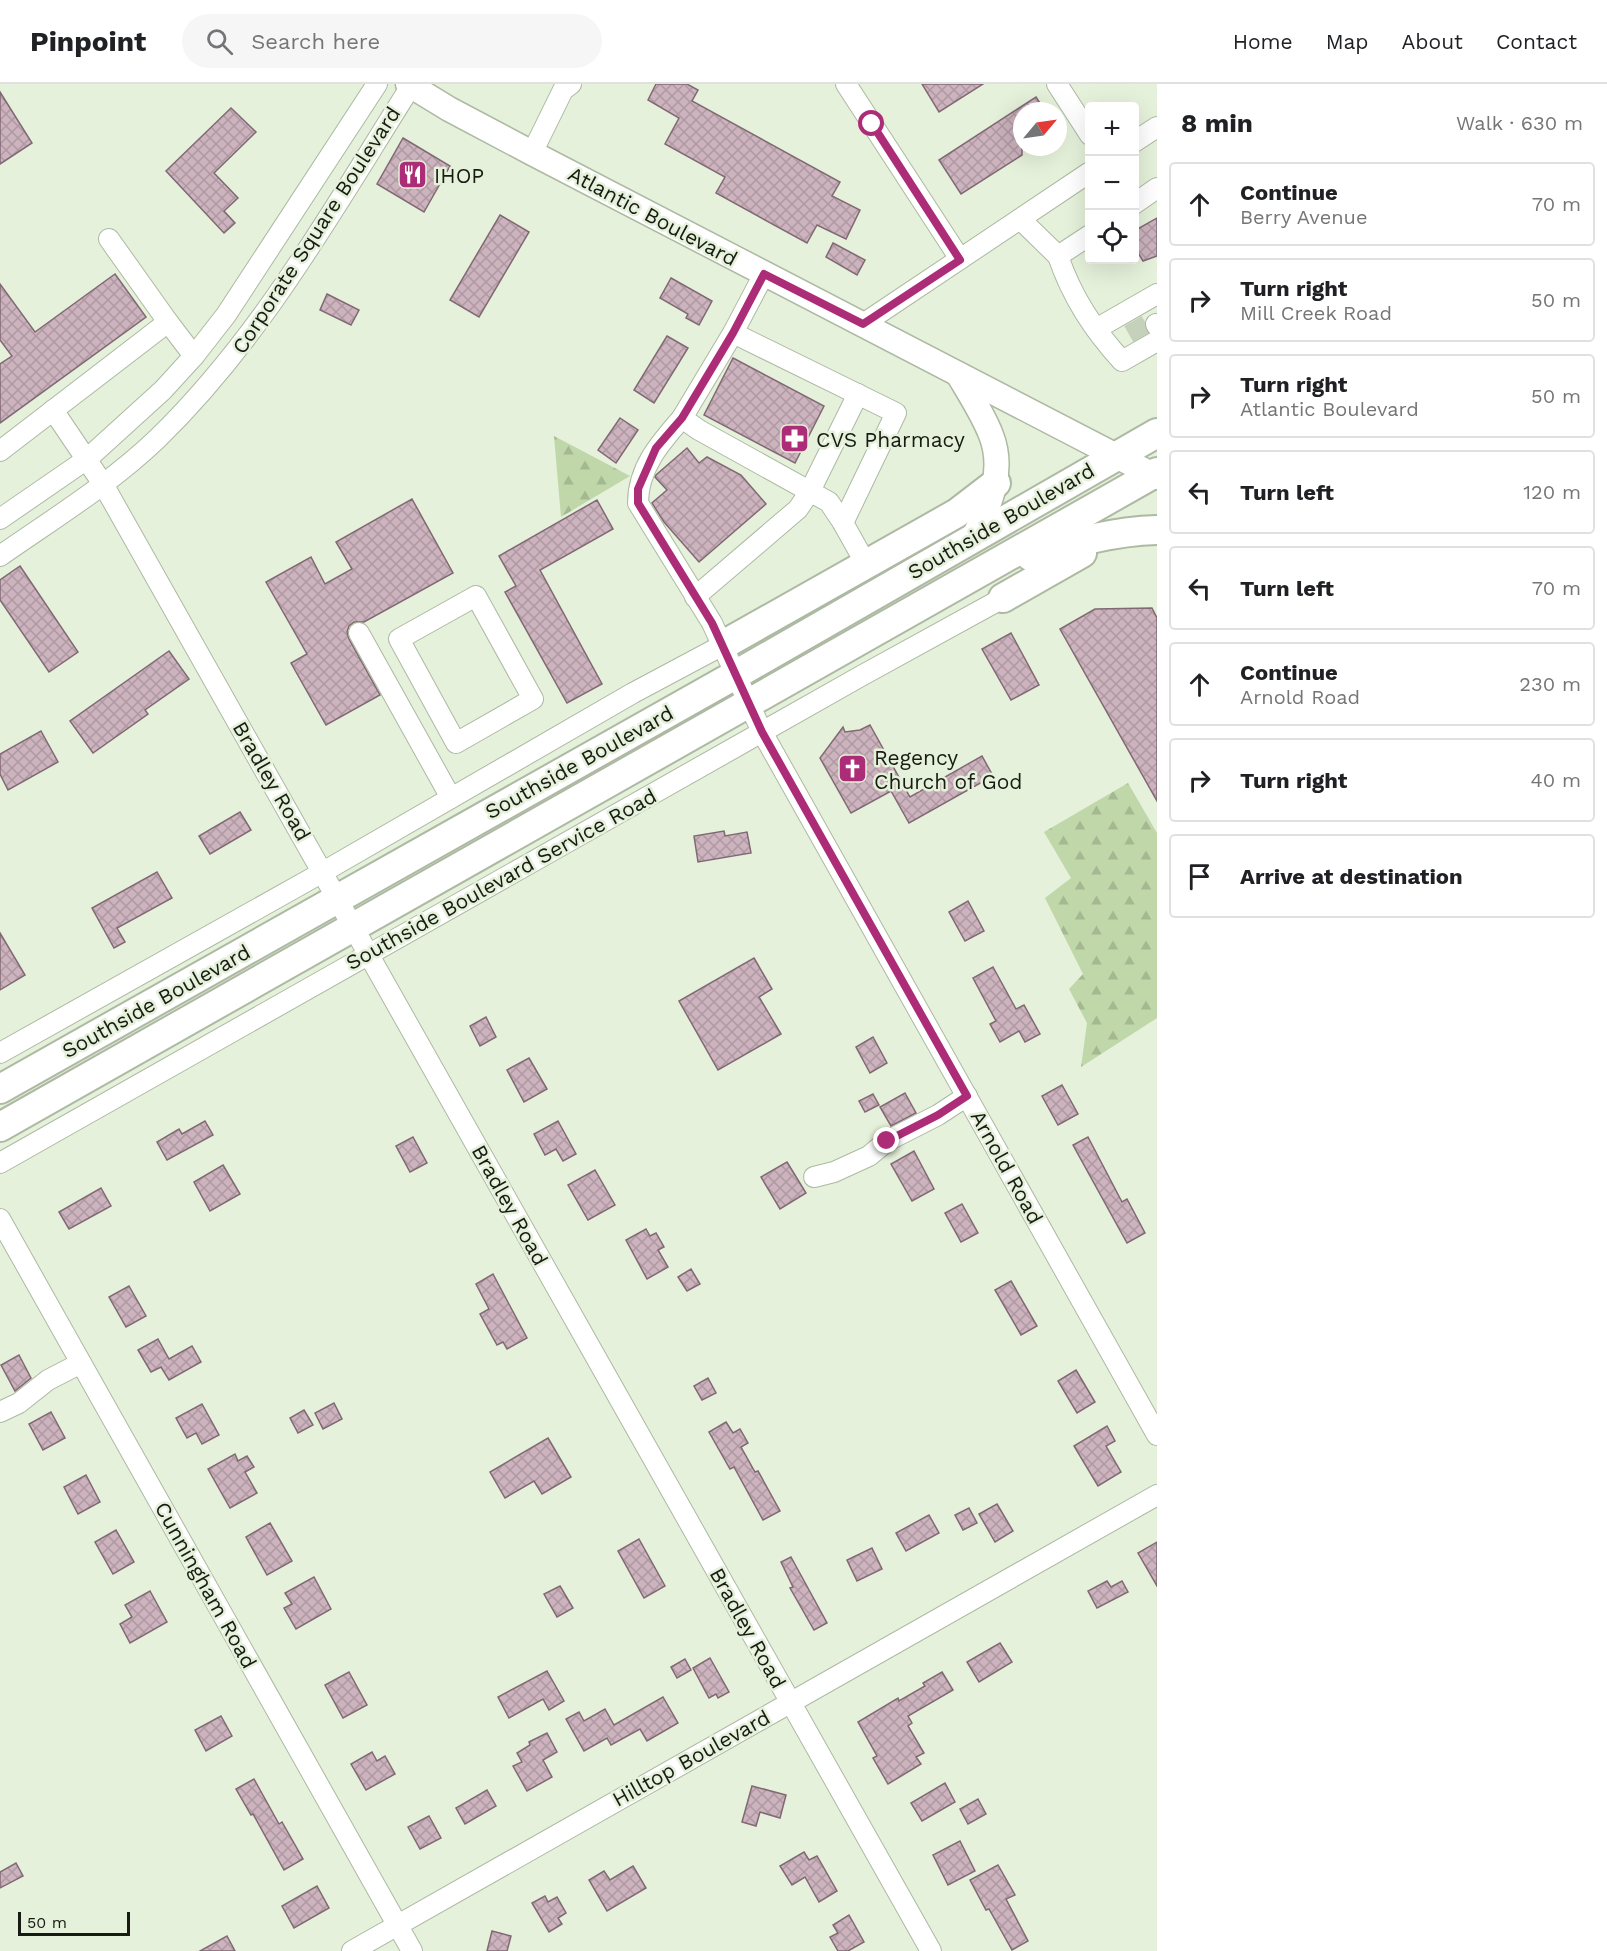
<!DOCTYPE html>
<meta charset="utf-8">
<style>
:root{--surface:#fff;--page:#f6f6f6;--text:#202124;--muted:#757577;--line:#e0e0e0}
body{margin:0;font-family:"Work Sans",sans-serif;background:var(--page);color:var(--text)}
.controls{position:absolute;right:18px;top:18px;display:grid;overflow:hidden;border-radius:6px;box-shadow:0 6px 24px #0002}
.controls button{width:54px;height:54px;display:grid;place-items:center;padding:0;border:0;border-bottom:2px solid var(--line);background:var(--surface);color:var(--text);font:30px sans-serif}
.compass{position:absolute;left:1013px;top:18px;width:54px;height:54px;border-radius:50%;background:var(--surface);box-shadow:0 6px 24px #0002;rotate:61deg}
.scale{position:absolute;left:18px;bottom:15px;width:112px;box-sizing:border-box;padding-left:6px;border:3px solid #171b13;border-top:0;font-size:16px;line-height:21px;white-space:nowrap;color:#171b13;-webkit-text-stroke:4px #e5f1da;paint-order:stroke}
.stop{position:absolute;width:18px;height:18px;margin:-14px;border:4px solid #ad2c78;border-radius:50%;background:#fff}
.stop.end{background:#ad2c78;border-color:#fff;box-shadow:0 2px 6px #0008}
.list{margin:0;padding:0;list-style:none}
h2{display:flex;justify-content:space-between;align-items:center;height:78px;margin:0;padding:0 24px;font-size:26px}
h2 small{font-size:20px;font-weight:400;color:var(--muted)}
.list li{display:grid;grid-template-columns:39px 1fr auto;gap:18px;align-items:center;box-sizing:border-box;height:84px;margin:0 12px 12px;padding:0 12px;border:2px solid var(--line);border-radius:6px}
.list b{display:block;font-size:22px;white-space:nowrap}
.list p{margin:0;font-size:20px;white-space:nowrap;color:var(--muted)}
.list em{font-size:20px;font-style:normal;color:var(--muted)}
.icon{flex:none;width:33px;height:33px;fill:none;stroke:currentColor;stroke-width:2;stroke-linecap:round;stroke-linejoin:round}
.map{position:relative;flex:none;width:1157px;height:1867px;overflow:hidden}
header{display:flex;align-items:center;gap:36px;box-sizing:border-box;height:84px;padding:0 30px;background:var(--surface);border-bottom:2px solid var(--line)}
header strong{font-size:28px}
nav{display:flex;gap:33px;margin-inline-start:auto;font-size:21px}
.search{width:420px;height:54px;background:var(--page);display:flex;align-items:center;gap:15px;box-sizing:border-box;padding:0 21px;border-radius:33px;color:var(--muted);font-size:22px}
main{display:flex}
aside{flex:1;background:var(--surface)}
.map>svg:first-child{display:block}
</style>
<header>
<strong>Pinpoint</strong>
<div class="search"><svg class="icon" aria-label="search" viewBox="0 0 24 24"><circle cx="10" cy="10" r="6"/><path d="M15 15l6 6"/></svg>Search here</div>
<nav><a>Home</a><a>Map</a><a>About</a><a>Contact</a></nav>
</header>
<main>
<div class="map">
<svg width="1157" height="1867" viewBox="0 0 1157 1867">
<defs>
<pattern id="forest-firs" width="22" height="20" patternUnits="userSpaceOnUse" patternTransform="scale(1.5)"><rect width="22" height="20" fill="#c0d7a9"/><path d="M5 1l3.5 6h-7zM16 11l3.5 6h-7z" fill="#a4b891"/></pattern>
<pattern id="building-cross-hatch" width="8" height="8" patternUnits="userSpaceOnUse" patternTransform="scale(1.5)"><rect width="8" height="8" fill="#ccb3be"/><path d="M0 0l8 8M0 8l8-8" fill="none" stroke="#ae99a2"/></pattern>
</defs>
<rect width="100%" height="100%" fill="#e5f1da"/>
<!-- forest -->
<g fill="url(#forest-firs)">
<path d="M554,352l76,40 -69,41z"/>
<path d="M1128,699l29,50v185l-76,49 6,-44 -18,-34 14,-15 -38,-76 26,-20 -27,-46z"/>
</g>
<!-- building -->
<g fill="url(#building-cross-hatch)" stroke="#816974" stroke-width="1.5">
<path d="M656,0h31l11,6 -6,11 148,81 -8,14 28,14 -14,29 -29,-14 -10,18 -91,-50 9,-16 -60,-33 14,-26 -31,-18z"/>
<path d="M922,0h61l-44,28z"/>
<path d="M0,8l32,51 -32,21z"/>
<path d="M1036,13l9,14h-23v44l-61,39 -22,-34z"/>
<path d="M231,24l25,24 -42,41 24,25 -14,13 11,12 -11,10 -58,-62z"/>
<path d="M403,54l47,28 -26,46 -47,-28z"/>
<path d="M500,131l29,17 -50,85 -29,-17z"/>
<path d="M1157,134v38l-14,5 -9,-15v-15z"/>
<path d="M833,159l32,17 -8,15 -31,-18z"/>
<path d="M115,190l31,43 -146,106v-59l12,-8 -12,-16v-56l35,48z"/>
<path d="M671,194l41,23 -13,24 -13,-7 2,-4 -28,-16z"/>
<path d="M327,210l32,16 -8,15 -31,-15z"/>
<path d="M667,252l21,12 -34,55 -20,-13z"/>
<path d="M733,274l91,48 -29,57 -91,-48z"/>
<path d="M620,334l18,12 -22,33 -18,-13z"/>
<path d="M687,364l12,15 8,-6 34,18 25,29 -67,58 -35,-40 -12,-19 15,-13 -12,-13 1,-2z"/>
<path d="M412,415l41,74 -89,49h-10l-5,4 -2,6 2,7 31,56 -54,30 -35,-62 16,-9 -41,-72 45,-25 14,27 27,-15 -16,-27z"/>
<path d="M597,416l16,29 -73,41 62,114 -35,19 -62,-111 11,-6 -17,-30z"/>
<path d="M20,482l58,86 -29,20 -49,-72v-20z"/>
<path d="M1152,524l5,10v183l-97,-172 35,-20z"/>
<path d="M1011,549l28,52 -28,15 -29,-51z"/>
<path d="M169,567l20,28 -44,31 3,4 -55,39 -23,-32z"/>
<path d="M870,641l40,72 72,-41 11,20 -84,47 -18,-32 -40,22 -31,-55 23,-31 2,5 15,-2z"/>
<path d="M41,647l17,31 -50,28 -8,-16v-20z"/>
<path d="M240,728l11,18 -41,24 -11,-18z"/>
<path d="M724,747l1,5 22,-4 4,21 -53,9 -4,-26z"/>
<path d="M157,788l15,26 -55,30 8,14 -11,6 -22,-40z"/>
<path d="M968,817l16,30 -19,10 -16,-29z"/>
<path d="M0,849l25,42 -25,15z"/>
<path d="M754,874l18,31 -13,8 22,37 -63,36 -39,-69z"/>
<path d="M993,883l23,42 8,-4 16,29 -15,8 -6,-11 -19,11 -10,-18 6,-3 -23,-43z"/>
<path d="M486,933l10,20 -16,9 -10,-20z"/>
<path d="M873,953l14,26 -17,10 -14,-26z"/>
<path d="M529,974l18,31 -23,13 -17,-32z"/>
<path d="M1062,1001l16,29 -20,11 -16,-29z"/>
<path d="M905,1009l11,20 -25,13 -11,-19z"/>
<path d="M873,1010l6,11 -14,7 -6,-11z"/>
<path d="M205,1037l8,14 -46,25 -10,-18 22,-13 3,5z"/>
<path d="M558,1037l18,33 -13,7 -7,-12 -11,6 -11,-21z"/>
<path d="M413,1053l14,26 -17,9 -14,-26z"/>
<path d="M1088,1053l34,65 5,-3 18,34 -18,10 -54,-98z"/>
<path d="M914,1067l20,38 -22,12 -21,-37z"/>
<path d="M787,1078l19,31 -26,16 -19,-32z"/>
<path d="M223,1081l17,29 -30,17 -16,-29z"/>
<path d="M595,1086l20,35 -27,15 -20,-35z"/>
<path d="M101,1104l10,18 -42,23 -10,-17z"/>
<path d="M962,1120l16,29 -17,9 -16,-29z"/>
<path d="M646,1145l4,7 6,-3 8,14 -6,3 10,17 -21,12 -21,-39z"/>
<path d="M691,1185l9,15 -13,7 -9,-14z"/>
<path d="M493,1190l34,64 -20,11 -4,-7 -6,3 -17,-31 9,-5 -13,-25z"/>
<path d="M1011,1197l26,45 -16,9 -26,-45z"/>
<path d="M129,1202l17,30 -20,11 -17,-30z"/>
<path d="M158,1255l11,20 23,-13 9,16 -32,18 -8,-13 -10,5 -13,-22z"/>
<path d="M19,1271l12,23 -16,13 -14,-26z"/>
<path d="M1076,1286l19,32 -18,11 -19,-32z"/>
<path d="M708,1294l8,15 -14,7 -8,-14z"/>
<path d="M334,1319l8,16 -19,10 -8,-16z"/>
<path d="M202,1320l17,31 -17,9 -6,-11 -9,5 -11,-20z"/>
<path d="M304,1326l9,15 -15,8 -8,-15z"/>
<path d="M51,1328l14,26 -22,12 -14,-26z"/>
<path d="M726,1338l7,11 7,-4 8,14 -7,4 14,25 3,-1 22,40 -17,9 -29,-53 -4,2 -21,-37z"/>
<path d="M1107,1342l8,15 -9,5 15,26 -23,14 -24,-40z"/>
<path d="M548,1354l23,39 -29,17 -8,-13 -29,17 -15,-26z"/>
<path d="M235,1370l3,7 9,-5 7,11 -9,5 12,21 -27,15 -22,-39z"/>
<path d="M86,1391l14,27 -22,12 -14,-27z"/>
<path d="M997,1420l16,27 -18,11 -16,-28z"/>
<path d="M969,1424l8,15 -14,7 -8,-15z"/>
<path d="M929,1431l10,18 -33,18 -10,-18z"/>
<path d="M270,1439l22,38 -25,14 -21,-38z"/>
<path d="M116,1446l18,32 -21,12 -18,-32z"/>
<path d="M639,1455l26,47 -21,12 -26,-47z"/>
<path d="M1157,1458v44l-19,-33z"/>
<path d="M872,1464l10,21 -25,12 -10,-21z"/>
<path d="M791,1473l36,66 -13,7 -24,-42 3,-1 -12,-25z"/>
<path d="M314,1493l17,32 -35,20 -12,-21 8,-4 -7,-11z"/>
<path d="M1107,1497l4,6 11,-6 6,11 -31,16 -9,-17z"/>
<path d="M560,1502l13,22 -16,9 -13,-23z"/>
<path d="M150,1507l17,31 -37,21 -10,-19 12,-7 -7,-12z"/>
<path d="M1000,1559l12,19 -33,20 -12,-20z"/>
<path d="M710,1574l19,34 -11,6 -2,-4 -7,4 -16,-30z"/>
<path d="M685,1575l6,11 -14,8 -6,-11z"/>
<path d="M547,1587l17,30 -15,9 -6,-11 -34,19 -11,-21z"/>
<path d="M349,1588l18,33 -24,13 -18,-33z"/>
<path d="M942,1588l11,18 -45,26 4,7 -4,3 16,27 -8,4 5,7 -33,20 -15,-26 4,-2 -19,-34 40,-24 1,3 26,-15 -2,-3z"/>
<path d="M663,1613l15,26 -31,18 -7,-12 -29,16 -4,-7 -23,13 -18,-32 13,-7 5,9 21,-12 9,16z"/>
<path d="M221,1632l11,20 -26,15 -11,-21z"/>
<path d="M547,1649l10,19 -14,8 9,17 -25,14 -14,-25 9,-4 -5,-9 13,-8 -1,-3z"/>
<path d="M372,1668l5,9 8,-5 10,18 -29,16 -15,-26z"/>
<path d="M254,1695l25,45 3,-2 21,37 -19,11 -31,-56 -2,1 -15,-26z"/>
<path d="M945,1699l10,19 -33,19 -11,-18z"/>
<path d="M752,1702l34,9 -6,23 -20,-6 -4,14 -14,-4z"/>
<path d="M487,1706l9,16 -31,18 -9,-16z"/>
<path d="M978,1715l8,15 -18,10 -8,-15z"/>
<path d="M429,1732l12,22 -21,11 -12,-22z"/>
<path d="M960,1757l15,30 -27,14 -15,-30z"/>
<path d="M804,1768l5,8 8,-4 20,35 -18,11 -14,-25 -13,8 -12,-19z"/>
<path d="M16,1779l7,13 -23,12v-16z"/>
<path d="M998,1781l17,30 -9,4 22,42 -16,9 -23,-41 -3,1 -16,-30z"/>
<path d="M633,1782l13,22 -39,23 -18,-31 15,-9 6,9z"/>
<path d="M317,1802l12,22 -35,20 -12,-22z"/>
<path d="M545,1812l3,6 9,-5 9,16 -8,5 4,6 -13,8 -17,-29z"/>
<path d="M849,1831l15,27 -16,9h-10l-8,-14 8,-4 -5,-8z"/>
<path d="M492,1847l19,5 -4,15h-20z"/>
<path d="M227,1852l8,15h-35z"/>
</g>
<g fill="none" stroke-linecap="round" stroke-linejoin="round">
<!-- minor-tunnel -->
<path stroke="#c6d1bc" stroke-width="20" stroke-dasharray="20 10" stroke-linecap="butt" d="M1133,237l9,16"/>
<defs>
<g id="minor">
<path d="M846,0l114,175"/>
<path d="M1057,0l33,51"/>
<path d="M1134,58l23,-15"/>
<path d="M532,69l31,-63 8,-6"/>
<path d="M1134,120l23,-16"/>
<path d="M1020,135l38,37"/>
<path d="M1090,151l-32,21c14,41 35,73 64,105l35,-20"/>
<path d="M764,190l-31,59 163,80 -53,110"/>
<path d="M168,238l26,34"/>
<path d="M863,240l227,-152"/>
<path d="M1156,240l1,2"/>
<path d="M1096,245l61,-35"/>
<path d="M733,249l-51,85 17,12 130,72 14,21 23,41"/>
<path d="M53,326l50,74 828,1467"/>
<path d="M682,334c-22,25 -44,50 -44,85l74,120 50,109 395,703"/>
<path d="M0,367l168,-129 -59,-83"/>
<path d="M0,435l87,-60 76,-69 31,-34 32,-41 151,-231"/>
<path d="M0,472c53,-37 110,-72 157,-117 105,-102 176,-230 254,-353"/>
<path d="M476,512l57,103 -77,44 -57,-104z"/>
<path d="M695,513l103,-88 12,-18 48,-97"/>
<path d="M359,549l92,165"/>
<path d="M0,969l323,-181 310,-179 90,-48"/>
<path d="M0,1079l861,-487 142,-78"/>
<path d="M814,1093l20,-5 35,-16 18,-15 51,-26 29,-19"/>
<path d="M0,1135l412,732"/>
<path d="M0,1328l19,-9 29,-23 33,-17"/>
<path d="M352,1867l805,-456"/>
</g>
<g id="major">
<path d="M408,0l41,25 83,44 625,324"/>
<path d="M958,290c11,19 25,40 33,61 14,35 -1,71 -17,101"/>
</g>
<g id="highway">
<path d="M1030,472c41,-13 84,-25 127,-26"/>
<path d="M1003,514l79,-45"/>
<path d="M723,561l234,-132 39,-30"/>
<path d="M0,1005l735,-414 422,-242"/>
<path d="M0,1043l1157,-655"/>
</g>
</defs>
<!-- minor casing -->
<use href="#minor" stroke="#adb9a2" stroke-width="22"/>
<!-- major casing -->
<use href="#major" stroke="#adb9a2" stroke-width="27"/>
<!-- highway casing -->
<use href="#highway" stroke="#adb9a2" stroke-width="32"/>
<!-- minor -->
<use href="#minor" stroke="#fff" stroke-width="20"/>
<!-- major -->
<use href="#major" stroke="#fff" stroke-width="24"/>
<!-- highway -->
<use href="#highway" stroke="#fff" stroke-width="28"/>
</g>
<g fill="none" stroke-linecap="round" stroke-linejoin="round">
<!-- route -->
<path stroke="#ad2c78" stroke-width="8" d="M872,40l88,136 -97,64 -99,-50 -31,59 -51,85 -26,30 -18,41v14l74,120 50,109 205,364 -29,19 -51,26"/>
</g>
<!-- icons -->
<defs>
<symbol id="restaurant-square" viewBox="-11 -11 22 22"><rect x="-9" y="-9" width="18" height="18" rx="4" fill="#ad2c78" stroke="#e5f1da"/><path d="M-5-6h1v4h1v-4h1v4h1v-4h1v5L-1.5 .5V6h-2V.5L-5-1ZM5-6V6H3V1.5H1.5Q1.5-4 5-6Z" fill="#fff"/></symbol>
<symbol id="pharmacy-square" viewBox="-11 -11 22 22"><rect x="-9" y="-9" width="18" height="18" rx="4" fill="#ad2c78" stroke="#e5f1da"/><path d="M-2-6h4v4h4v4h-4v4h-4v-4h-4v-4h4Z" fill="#fff"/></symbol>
<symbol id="church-square" viewBox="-11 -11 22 22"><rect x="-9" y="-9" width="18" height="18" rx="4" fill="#ad2c78" stroke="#e5f1da"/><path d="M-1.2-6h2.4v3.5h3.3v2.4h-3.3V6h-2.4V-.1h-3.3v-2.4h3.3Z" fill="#fff"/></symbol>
</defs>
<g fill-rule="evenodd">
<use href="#restaurant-square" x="396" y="74" width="33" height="33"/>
<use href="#pharmacy-square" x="778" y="338" width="33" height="33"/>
<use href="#church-square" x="836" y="668" width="33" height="33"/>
</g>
<g text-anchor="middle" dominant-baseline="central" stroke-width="5" stroke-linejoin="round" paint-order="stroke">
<!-- poi labels -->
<g font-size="21" fill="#171b13" stroke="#e5f1da" text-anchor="start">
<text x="434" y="91">IHOP</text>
<text x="816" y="355">CVS Pharmacy</text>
<text x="874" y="673">Regency<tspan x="874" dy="24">Church of God</tspan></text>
</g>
<!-- street labels -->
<g font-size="21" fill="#171b13" stroke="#e5f1da">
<text transform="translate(653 132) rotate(28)">Atlantic Boulevard</text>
<text transform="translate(316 146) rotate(-57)">Corporate Square Boulevard</text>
<text transform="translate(1001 437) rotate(-30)">Southside Boulevard</text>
<text transform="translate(579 678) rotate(-29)">Southside Boulevard</text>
<text transform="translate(272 697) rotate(60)">Bradley Road</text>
<text transform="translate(501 795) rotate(-29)">Southside Boulevard Service Road</text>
<text transform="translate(156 917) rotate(-29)">Southside Boulevard</text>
<text transform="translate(1007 1083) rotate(61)">Arnold Road</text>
<text transform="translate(510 1121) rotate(61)">Bradley Road</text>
<text transform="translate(206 1501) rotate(61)">Cunningham Road</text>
<text transform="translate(748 1544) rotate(61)">Bradley Road</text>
<text transform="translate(691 1674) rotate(-29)">Hilltop Boulevard</text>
</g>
</g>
</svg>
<div class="controls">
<button>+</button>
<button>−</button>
<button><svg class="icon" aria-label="locate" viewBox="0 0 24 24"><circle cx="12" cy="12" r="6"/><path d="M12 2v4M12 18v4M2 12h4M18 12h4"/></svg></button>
</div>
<svg class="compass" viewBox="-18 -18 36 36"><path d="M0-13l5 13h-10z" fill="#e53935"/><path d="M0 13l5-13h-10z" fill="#757577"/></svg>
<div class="scale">50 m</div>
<div class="stop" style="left:872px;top:40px"></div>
<div class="stop end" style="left:887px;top:1057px"></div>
</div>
<aside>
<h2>8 min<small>Walk · 630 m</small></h2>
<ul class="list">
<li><svg class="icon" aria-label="ahead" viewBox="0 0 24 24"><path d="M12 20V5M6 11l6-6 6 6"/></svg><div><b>Continue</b><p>Berry Avenue</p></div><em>70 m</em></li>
<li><svg class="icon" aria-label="right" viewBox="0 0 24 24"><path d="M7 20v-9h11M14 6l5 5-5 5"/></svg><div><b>Turn right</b><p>Mill Creek Road</p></div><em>50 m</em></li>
<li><svg class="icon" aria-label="right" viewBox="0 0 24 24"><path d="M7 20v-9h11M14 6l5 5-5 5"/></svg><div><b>Turn right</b><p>Atlantic Boulevard</p></div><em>50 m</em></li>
<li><svg class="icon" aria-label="left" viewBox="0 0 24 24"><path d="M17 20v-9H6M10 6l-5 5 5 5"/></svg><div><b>Turn left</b></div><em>120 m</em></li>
<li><svg class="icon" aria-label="left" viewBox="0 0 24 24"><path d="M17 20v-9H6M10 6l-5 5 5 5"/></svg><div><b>Turn left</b></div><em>70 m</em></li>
<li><svg class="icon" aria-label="ahead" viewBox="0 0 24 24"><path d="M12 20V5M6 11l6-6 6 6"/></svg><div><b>Continue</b><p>Arnold Road</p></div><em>230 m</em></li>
<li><svg class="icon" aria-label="right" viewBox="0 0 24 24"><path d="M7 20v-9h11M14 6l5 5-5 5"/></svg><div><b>Turn right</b></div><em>40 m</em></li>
<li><svg class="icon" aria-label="arrive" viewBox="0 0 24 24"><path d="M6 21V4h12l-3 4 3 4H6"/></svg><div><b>Arrive at destination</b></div></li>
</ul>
</aside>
</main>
